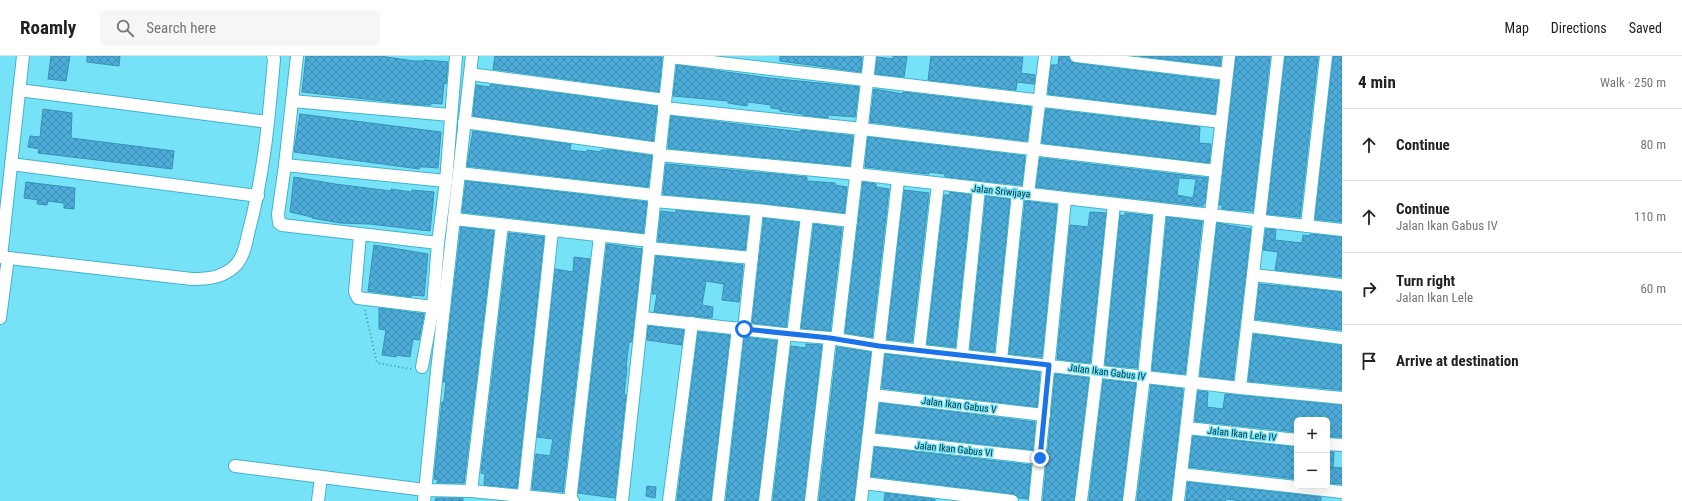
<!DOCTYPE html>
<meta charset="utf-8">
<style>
:root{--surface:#fff;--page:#f6f6f6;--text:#222;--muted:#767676;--line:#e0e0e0}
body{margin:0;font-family:"Roboto Condensed",sans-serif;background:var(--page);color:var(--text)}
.controls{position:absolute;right:12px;bottom:12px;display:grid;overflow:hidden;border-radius:6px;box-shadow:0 4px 16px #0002}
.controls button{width:36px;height:36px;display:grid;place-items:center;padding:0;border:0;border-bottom:1px solid var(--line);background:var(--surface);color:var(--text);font:20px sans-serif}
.stop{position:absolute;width:12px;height:12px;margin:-9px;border:3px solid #1a73e8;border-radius:50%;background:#fff}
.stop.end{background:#1a73e8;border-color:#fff;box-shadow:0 1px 4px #0008}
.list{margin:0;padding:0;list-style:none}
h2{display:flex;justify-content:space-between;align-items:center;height:52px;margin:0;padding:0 16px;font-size:17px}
h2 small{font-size:13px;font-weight:400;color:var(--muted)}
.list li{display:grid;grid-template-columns:26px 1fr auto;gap:12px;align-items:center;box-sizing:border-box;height:72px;padding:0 16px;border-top:1px solid var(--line)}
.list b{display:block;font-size:15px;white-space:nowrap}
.list p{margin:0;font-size:13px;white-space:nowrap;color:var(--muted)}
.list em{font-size:13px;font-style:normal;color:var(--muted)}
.icon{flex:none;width:22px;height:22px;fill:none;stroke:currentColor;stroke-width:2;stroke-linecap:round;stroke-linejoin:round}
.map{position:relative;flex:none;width:1342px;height:445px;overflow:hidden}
header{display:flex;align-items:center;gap:24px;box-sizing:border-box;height:56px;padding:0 20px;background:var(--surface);border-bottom:1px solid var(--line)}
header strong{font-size:19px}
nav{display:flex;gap:22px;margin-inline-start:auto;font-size:14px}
.search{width:280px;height:36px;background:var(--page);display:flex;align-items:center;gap:10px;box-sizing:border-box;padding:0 14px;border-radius:6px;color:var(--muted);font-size:15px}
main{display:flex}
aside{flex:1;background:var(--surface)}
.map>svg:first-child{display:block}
</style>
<header>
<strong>Roamly</strong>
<div class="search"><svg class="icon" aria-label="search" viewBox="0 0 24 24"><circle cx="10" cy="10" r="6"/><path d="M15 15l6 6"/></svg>Search here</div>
<nav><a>Map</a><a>Directions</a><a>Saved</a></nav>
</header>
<main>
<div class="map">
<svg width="1342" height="445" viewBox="0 0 1342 445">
<defs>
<pattern id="building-cross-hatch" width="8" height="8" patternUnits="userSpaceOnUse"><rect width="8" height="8" fill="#4dacd9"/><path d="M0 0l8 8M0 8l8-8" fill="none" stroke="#3e8db1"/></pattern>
</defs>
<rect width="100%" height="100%" fill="#76e2f8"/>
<!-- building -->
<g fill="url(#building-cross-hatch)" stroke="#3890b9" fill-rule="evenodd">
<path d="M51,0h19l-4,25 -18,-2z"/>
<path d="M87,0h33l-1,10 -32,-4z"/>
<path d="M306,0h74l34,5h10v-1l24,2 -2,22 -2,-1 -2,21 -11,-1v2h-11l-118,-13z"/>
<path d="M495,0l167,1 -3,35 -166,-23z"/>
<path d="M780,0l69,1 2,-1 11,1 -1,15 -81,-11z"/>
<path d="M893,0h14l-3,21 -29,-3 2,-17 16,2z"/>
<path d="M931,0l92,1 -2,16 14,2 -1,9 -17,-2 -1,8 -88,-10z"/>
<path d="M1059,0h10l2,6 4,1 144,18 -4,33 -167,-20 3,-29h7z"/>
<path d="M1139,0h82l-1,10z"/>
<path d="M1236,0h34l-17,155 -31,-2v-4h-3z"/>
<path d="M1285,0h33l-18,161 -33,-3z"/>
<path d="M1333,0h9v166l-27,-3z"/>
<path d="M677,9l92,13 90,9 -4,30 -27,-2v3l-26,-3 1,-1 -23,-3v-2l-9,-1v-3l-23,-3 -1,4 -19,-3v-2l-55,-5z"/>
<path d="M491,28l166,22 -4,35 -180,-25 3,-31 13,2z"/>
<path d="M874,33l29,5v-2l128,15 -4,34 -157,-19z"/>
<path d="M43,53l29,4 -1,25 103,13 -2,18 -134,-16 1,-4 -11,-2 2,-11 10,1z"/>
<path d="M1046,53l154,18 -1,16 12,1 -2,19 -167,-20z"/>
<path d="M300,58l141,18 -3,36 -12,-1h-7v2l-125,-17z"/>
<path d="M671,60l130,16v-2l52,6 -3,30 -182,-18z"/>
<path d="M473,75l98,13 -1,6 17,2v-2l14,2v-2h11l40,6 -4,31 -181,-21z"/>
<path d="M868,81l157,19 -3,29 -77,-8v-3l-16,-2v2l-64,-7z"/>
<path d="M1040,102l168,20 -3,25h-2v3l-167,-19zM1179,122l17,1 -3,19 -16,-3z"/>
<path d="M666,108l141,13v4l28,2v2l12,2 -3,26 -86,-10 -95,-9z"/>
<path d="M294,121l41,7 56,7v-2l21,3v-2l22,2 -4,39 -60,-7 -30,-1 -28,-5v-1l-22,-5z"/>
<path d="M466,125l181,21 -4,31 -181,-21z"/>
<path d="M26,126l49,6 -1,21 -10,-1v-5l-16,-2 -1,4 -10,-1 1,-4 -14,-2z"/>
<path d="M863,126l13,2v3l13,2 -17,148 -27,-4z"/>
<path d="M904,134l25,3 -17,149 -25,-3z"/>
<path d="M950,136l21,3 -16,152 -28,-3 17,-149h6z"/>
<path d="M986,140l24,3 -16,153 -24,-3z"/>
<path d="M1025,145l32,4 -15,152 -33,-3z"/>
<path d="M676,154l73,7 -4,33 -87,-9 3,-30 15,2z"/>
<path d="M1090,156l16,1 -16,150 -33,-4 13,-134 18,2z"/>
<path d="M1125,157l27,3 -15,152 -32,-3 15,-150 5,1z"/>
<path d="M1167,161l35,4 -17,153 -33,-4z"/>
<path d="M764,162l35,4 -13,105 -34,-4z"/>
<path d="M1217,167l34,6 -18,151 -33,-4z"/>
<path d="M814,168l28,4 -12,103 -29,-3z"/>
<path d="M461,171l33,4 -30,252h-27l1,-3 -4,-1 8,-77h2l2,-20h-3z"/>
<path d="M1266,173l10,1 -1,10 27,3 1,-8 7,1v-2l32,3v40l-67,-7 3,-18 -15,-2z"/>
<path d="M509,177l35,4 -27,251 -33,-3 1,-11 -4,-1z"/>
<path d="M607,188l35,5 -10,93h-3l-3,25h1l-3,28h2l-11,103 -37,-5z"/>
<path d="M374,189l54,9 -4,42 -13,-1v2l-43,-6z"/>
<path d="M656,200l87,9 -4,37 -17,-2 2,-16 -18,-3 -4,24 11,2 -1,11 -58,-6 3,-18h-5z"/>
<path d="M574,201l16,2 -27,233 -31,-3 4,-35 14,2 3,-17 -16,-2 18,-168 18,3z"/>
<path d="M1259,228l83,8v38l-87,-11z"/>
<path d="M379,252l45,6 -5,26 -6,-1 -3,18 -14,-2v2l-14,-2 4,-25 -7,-1z"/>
<path d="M648,270l36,4 -2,15 -35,-5z"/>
<path d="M698,276l32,3 -19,166h-34z"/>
<path d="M1254,278l88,11v45l-94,-9z"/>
<path d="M744,281l33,4 -19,160h-32z"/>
<path d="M806,288l16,1 -18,156h-31l18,-155 15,2z"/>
<path d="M837,291l34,5 -17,149h-35z"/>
<path d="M885,298l155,18 -3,35 -155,-19z"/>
<path d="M1055,318l34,4 -15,123h-31z"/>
<path d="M1103,324l33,3 -14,118h-33z"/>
<path d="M1151,329l32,4 -12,112h-34z"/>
<path d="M1198,335l10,1 -1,15 16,2 2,-15 117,11v32h-15v-17h-30v12l-102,-11z"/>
<path d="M880,347l155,19 -2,28 -157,-18z"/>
<path d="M1193,380l104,11v32l-108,-12z"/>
<path d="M875,391l156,18 -3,34 -9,-1 -6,-4 -142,-18z"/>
<path d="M1327,396h7l-1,15h-4l13,1v16l-15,-1z"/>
<path d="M1188,426l133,15v4h-79l-16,-2 -1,2h-39z"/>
<path d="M647,430l9,1 -1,11 -9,-2z"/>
<path d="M885,437l50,6v2h-51z"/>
<path d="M436,442h27v3h-28z"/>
</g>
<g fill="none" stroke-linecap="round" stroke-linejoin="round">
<defs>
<g id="minor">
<path d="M297,0l-12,109 -7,49 1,9 3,2 156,18"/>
<path d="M1076,0l151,18"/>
<path d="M670,1l551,65"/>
<path d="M470,18l195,26"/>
<path d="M19,34l249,32"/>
<path d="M292,45l158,14"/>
<path d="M664,52l198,21 354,42"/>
<path d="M464,66l195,27"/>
<path d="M659,99l198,19 485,56"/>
<path d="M11,108l247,32"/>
<path d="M285,109l161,16"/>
<path d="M459,117l195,22"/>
<path d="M1028,138l17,-138"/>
<path d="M654,145l103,9 94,11"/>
<path d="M454,163l196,22"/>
<path d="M1307,170l19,-170"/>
<path d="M360,179l-5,57 3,6 75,9"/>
<path d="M649,192l103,10"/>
<path d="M0,201l192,22c16,0 30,-1 43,-13 9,-9 11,-23 14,-36 15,-56 20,-113 25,-171l-1,-3"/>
<path d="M1,201l22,-201"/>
<path d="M1253,219l89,10"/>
<path d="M0,262l8,-60"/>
<path d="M643,262l150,17 37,3 49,8 361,42 102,10"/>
<path d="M1248,270l94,12"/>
<path d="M744,273l13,-119"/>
<path d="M793,279l14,-119"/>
<path d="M837,283l33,-283"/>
<path d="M919,294l19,-166"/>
<path d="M962,299l17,-166"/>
<path d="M1001,304l17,-167"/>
<path d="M422,311l11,-60 5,-64 8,-62 10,-125"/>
<path d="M1240,332l38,-332"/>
<path d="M873,339l171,20"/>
<path d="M1187,372l110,12"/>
<path d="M868,383l172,19"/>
<path d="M1327,388l15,1"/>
<path d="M235,410l190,24 46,1 102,10"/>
<path d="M1181,418l161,18"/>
<path d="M863,427l149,18"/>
<path d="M471,435l31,-266"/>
<path d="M318,445l3,-24"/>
<path d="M424,445l13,-130 35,-315"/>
<path d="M523,445l29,-270"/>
<path d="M570,445l30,-265"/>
<path d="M622,445l48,-445"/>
<path d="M669,445l23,-178"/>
<path d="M718,445l20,-173"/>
<path d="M765,445l20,-167"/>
<path d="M811,445l19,-163"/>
<path d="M861,445l37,-321"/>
<path d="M1035,445l30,-302"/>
<path d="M1081,445l16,-130 17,-167"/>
<path d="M1129,445l15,-124 16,-168"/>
<path d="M1178,445l51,-445"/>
</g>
</defs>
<!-- minor casing -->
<use href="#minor" stroke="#43b3c8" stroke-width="14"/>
<!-- path -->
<path stroke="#40909f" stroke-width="2" stroke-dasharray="1 3" stroke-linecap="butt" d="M365,254l12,53 34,6"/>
<!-- minor -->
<use href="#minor" stroke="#fff" stroke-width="12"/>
</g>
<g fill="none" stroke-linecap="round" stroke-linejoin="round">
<!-- route -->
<path stroke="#1a73e8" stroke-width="5" d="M744,273l86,9 49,8 170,19 -9,93"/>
</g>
<g text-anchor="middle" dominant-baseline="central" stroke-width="3" stroke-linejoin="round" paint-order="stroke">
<!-- street labels -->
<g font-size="10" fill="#053840" stroke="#76e2f8">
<text transform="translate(1001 135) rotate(6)">Jalan Sriwijaya</text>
<text transform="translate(1107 316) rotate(7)">Jalan Ikan Gabus IV</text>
<text transform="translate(959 349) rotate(7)">Jalan Ikan Gabus V</text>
<text transform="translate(1242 378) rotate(6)">Jalan Ikan Lele IV</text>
<text transform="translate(954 393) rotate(6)">Jalan Ikan Gabus VI</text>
</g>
</g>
</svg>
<div class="controls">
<button>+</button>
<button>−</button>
</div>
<div class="stop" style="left:744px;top:273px"></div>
<div class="stop end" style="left:1040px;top:402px"></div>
</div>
<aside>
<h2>4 min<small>Walk · 250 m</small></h2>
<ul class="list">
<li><svg class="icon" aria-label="ahead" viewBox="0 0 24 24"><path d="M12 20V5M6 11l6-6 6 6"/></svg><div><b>Continue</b></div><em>80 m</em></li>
<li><svg class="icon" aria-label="ahead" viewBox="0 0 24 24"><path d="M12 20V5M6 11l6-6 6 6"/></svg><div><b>Continue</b><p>Jalan Ikan Gabus IV</p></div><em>110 m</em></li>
<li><svg class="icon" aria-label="right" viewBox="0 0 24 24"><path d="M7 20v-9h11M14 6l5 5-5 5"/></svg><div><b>Turn right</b><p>Jalan Ikan Lele</p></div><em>60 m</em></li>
<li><svg class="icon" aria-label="arrive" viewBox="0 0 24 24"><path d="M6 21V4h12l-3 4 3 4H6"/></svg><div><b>Arrive at destination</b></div></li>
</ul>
</aside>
</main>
